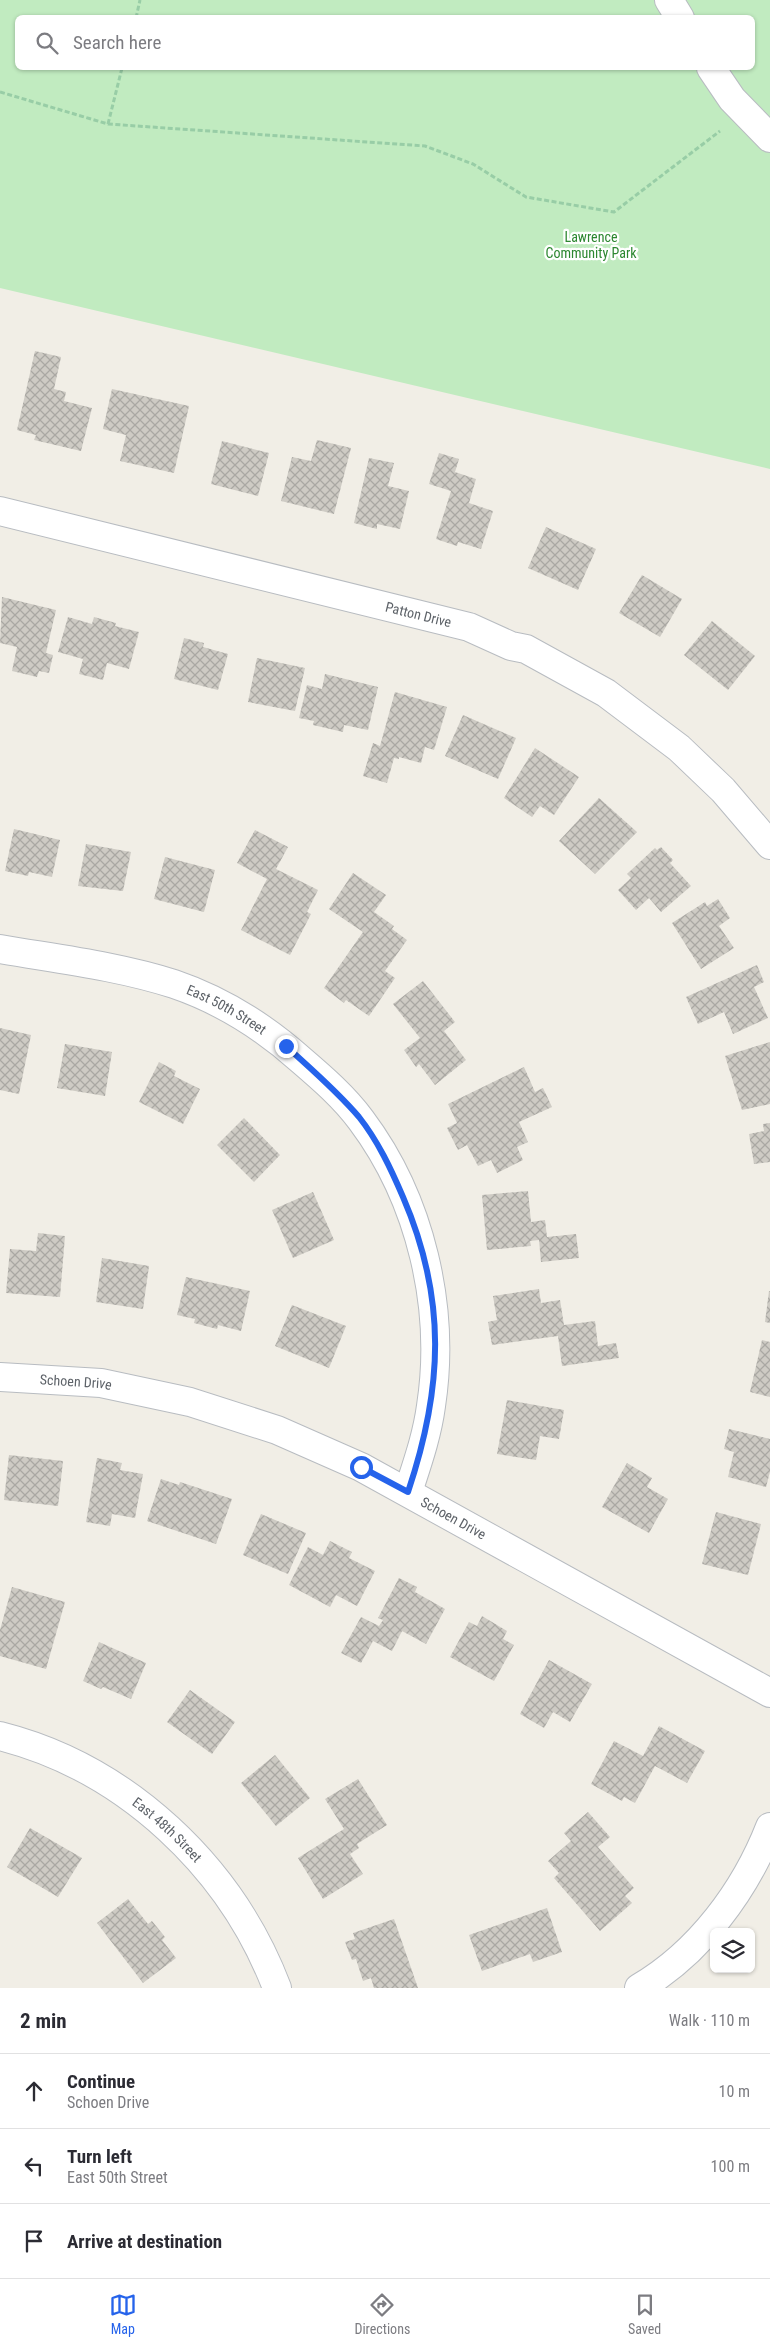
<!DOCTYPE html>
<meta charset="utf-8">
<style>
:root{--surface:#fff;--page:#f2f2f3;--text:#2b2b33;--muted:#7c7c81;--line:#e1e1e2;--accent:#2563eb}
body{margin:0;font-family:"Roboto Condensed",sans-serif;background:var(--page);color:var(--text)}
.controls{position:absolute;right:15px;bottom:15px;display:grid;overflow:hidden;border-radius:8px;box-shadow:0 1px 4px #0004}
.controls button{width:45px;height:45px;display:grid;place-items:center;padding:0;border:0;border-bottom:1px solid var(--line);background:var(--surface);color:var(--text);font:25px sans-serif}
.stop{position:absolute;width:15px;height:15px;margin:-11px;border:4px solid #2563eb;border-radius:50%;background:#fff}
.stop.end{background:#2563eb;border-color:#fff;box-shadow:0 1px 5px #0008}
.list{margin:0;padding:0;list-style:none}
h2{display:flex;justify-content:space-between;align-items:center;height:65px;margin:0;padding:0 20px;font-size:21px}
h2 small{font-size:16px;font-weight:400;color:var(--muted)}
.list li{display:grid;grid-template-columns:32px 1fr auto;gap:15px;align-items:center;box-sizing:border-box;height:75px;padding:0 20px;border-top:1px solid var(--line)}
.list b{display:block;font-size:19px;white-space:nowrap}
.list p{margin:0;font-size:16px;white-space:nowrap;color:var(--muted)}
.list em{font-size:16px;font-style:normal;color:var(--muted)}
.icon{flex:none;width:28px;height:28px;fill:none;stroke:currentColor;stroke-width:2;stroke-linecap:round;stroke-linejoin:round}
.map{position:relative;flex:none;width:770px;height:1988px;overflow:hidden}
.search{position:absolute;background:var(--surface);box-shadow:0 1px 4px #0004;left:15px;right:15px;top:15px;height:55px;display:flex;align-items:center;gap:12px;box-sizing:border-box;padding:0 18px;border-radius:8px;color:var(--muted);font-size:19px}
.sheet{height:290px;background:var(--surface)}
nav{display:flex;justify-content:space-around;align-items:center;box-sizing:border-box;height:70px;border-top:1px solid var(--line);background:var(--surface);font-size:14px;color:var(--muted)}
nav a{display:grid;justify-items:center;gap:2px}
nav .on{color:var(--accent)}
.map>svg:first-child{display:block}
</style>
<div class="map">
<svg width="770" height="1988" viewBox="0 0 770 1988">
<defs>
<pattern id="building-cross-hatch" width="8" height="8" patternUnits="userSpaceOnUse" patternTransform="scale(1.25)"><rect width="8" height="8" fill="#cecbc4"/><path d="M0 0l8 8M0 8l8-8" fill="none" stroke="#aaa8a3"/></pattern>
</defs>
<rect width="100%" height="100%" fill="#f1eee6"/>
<!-- green -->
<path fill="#c1ebc0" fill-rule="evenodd" d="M0,0h770v469l-770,-181zM18,18h734v50h-734z"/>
<!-- building -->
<g fill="url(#building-cross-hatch)">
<path d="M35,351l26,6 -7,32 12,3 -2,9 28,7 -11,43 -47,-11 2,-5 -19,-5z"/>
<path d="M112,389l77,17 -15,67 -54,-12 6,-26 -23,-6z"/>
<path d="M317,440l34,8 -17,66 -53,-13 11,-44 19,4z"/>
<path d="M222,441l47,12 -11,43 -47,-12z"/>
<path d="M439,453l20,6 -4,13 21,7 -7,24 24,8 -12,38 -23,-7 -1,4 -21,-7 15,-48 -22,-7z"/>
<path d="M369,458l25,5 -6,23 21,5 -9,38 -23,-5v5l-23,-6z"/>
<path d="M546,527l50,22 -18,41 -50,-22z"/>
<path d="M642,575l40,24 -22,38 -41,-24z"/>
<path d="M2,597l54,13 -10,43 7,2 -4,18 -10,-2 -2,6 -25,-6 5,-24 -17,-4z"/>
<path d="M68,617l24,7 2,-7 22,6 -1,3 24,6 -10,37 -22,-6 -4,17 -24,-6 4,-15 -25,-7z"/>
<path d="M712,621l43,35 -27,34 -44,-35z"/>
<path d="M184,638l20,5 -1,4 25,7 -10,36 -44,-11z"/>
<path d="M257,658l48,10 -10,43 -47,-9z"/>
<path d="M325,674l53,13 -10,43 -24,-5 -1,7 -30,-7 1,-4 -15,-3 8,-33 15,4z"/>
<path d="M395,692l52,15 -13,43 -9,-3 -4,16 -22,-6v2l-5,-1 -7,25 -24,-7 10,-33 7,3z"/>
<path d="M463,715l53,23 -18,41 -53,-23z"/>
<path d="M535,748l44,29 -25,38 -14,-9 -8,11 -28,-19z"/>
<path d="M599,798l38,34 -42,42 -36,-33z"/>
<path d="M14,829l46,11 -8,37 -23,-5 -1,4 -23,-5z"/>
<path d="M255,830l33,17 -12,22 42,21 -11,22 4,2 -21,41 -49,-25 26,-51 -30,-16z"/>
<path d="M86,844l45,8 -8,39 -45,-5z"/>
<path d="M661,847l12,13 -3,3 21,23 -30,26 -12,-14 -13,12 -18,-20 13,-12 -4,-4 28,-26 2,2z"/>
<path d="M165,857l50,13 -11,42 -50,-13z"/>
<path d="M353,873l33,22 -12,17 20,14 -2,3 15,11 -22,31 10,7 -26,38 -23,-16 -2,3 -20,-15 39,-56 -34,-23z"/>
<path d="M718,899l12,19 -11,8 15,22 -33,21 -29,-46 33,-21 2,4z"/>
<path d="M757,965l7,17 -10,5 14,31 -35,16 -9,-22 -26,12 -12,-27z"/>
<path d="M423,981l32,41 -11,9 22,29 -31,25 -16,-21 -3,3 -12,-17 16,-12 -27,-34z"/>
<path d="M0,1028l31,7 -12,59 -19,-4z"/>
<path d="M770,1042v62l-28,6 -17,-54z"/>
<path d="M65,1044l47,8 -7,44 -48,-8z"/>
<path d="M159,1062l17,9 -2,5 26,13 -17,35 -44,-22z"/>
<path d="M524,1067l11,25 8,-4 9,19 -33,15 9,20 -11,5 6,13 -26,13 -6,-13 -13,6 -11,-21 -9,5 -11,-22 10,-5 -9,-19z"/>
<path d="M244,1118l36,37 -26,27 -37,-37z"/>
<path d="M770,1123v39l-16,2 -5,-30 15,-3 -1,-7z"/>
<path d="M528,1191l3,31 14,-2 2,17 29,-3 3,24 -38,4 -2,-22 -9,1 1,5 -44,4 -5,-55z"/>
<path d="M313,1192l21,48 -41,18 -21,-48z"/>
<path d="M38,1233l27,3 -5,61 -54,-4 4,-44 26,2z"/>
<path d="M102,1258l47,8 -6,43 -47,-7z"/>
<path d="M186,1277l64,14 -9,40 -23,-6 -1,4 -23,-6 1,-4 -18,-4z"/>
<path d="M539,1289l2,14 19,-3 4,25 31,-4 3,25 18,-3 3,15 -57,8 -4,-30 -66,9 -4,-23 9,-2 -4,-24z"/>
<path d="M769,1291h1v32l-5,-1z"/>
<path d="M292,1305l54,21 -17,42 -54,-22z"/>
<path d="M762,1340l8,2v55l-20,-5z"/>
<path d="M507,1400l57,10 -5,29 -19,-3 -4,24 -39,-6z"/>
<path d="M729,1429l41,10v33l-4,15 -38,-10 6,-25 -10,-3z"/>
<path d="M9,1455l54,6 -5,45 -54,-6z"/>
<path d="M97,1458l25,5 -2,7 23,4 -8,44 -23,-4 -2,12 -24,-4z"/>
<path d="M627,1463l25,15 -5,9 21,12 -19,34 -47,-26z"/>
<path d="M161,1479l18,6 1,-3 52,17 -16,45 -69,-23z"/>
<path d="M716,1512l45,12 -13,51 -46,-11z"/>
<path d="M261,1514l45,19 -18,41 -45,-19z"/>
<path d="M330,1541l22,11 -3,6 26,13 -18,35 -21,-11 -6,12 -41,-22 19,-38 15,8z"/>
<path d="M399,1578l18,9 -2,5 30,17 -19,35 -24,-13 -10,20 -19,-10 -12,22 -20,-10 20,-36 18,9 4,-6 -5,-2z"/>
<path d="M12,1587l53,15 -19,67 -46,-13v-26z"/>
<path d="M482,1616l25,15 -4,8 11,6 -20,36 -44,-24 19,-35 8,4z"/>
<path d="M99,1642l47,21 -15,36 -28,-12 -2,2 -18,-8z"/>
<path d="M549,1660l43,24 -22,38 -17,-10 -9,16 -24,-14z"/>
<path d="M190,1690l45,32 -23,32 -45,-32z"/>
<path d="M659,1726l46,25 -18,32 -32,-17 -20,37 -11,-6 -2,4 -31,-17 23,-43 29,15z"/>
<path d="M275,1755l35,43 -34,28 -35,-43z"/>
<path d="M358,1779l29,46 -30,19 2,4 -9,6 13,20 -40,25 -25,-41 46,-29 -19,-30z"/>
<path d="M588,1812l22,25 -12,10 36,41 -9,8 7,7 -32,28 -46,-53 5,-5 -11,-12 23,-20 -7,-8z"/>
<path d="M30,1828l52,30 -24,39 -51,-30z"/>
<path d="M128,1899l20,25 4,-3 13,16 -3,3 14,18 -33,25 -46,-60z"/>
<path d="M547,1908l15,44 -29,10 -3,-8 -48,17 -13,-36z"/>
<path d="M394,1919l24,69h-44l-3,-10 -8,3 -7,-22 -4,1 -7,-18 10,-3 -2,-6z"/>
</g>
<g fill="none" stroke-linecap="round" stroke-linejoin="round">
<defs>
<g id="minor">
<path d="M669,0l11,18"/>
<path d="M711,68l21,31 38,39"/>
<path id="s1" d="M0,511l469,116 42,19 15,3 80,44 73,55 44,42 47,55"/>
<path id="s2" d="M0,949c58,10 118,17 174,35 47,16 90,43 127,76 21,18 43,37 60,60 60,80 85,188 70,286 -4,30 -14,58 -23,86"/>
<path id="s3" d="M0,1377l101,6 89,19 87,28 84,37 409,226"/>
<path id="s4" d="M0,1736c126,32 231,131 277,252"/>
<path d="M639,1988c60,-35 106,-97 131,-161"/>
</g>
</defs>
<!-- minor casing -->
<use href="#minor" stroke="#b8bcc1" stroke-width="30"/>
<!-- path -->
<g stroke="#98cda6" stroke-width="3" stroke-dasharray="5 2.5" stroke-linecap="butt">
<path d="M136,18l4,-18"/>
<path d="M0,92l108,32 317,22 48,18 53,33 88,15 106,-81"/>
<path d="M108,124l14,-56"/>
</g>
<!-- minor -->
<use href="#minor" stroke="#fff" stroke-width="28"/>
</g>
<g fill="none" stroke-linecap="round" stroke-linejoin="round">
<!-- route -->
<path stroke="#2563eb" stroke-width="6" d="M286,1046c25,23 51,45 73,71 19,24 32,52 44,80 44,102 40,191 5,295l-47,-25"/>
</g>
<g text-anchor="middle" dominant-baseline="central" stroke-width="4.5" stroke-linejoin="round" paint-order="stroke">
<!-- park labels -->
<g font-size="14" fill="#2c8730" stroke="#fff">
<text x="591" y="237">Lawrence<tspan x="591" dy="16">Community Park</tspan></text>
</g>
<!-- street labels -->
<g font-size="14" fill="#5d6268" stroke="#fff">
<text stroke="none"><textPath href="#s1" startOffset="431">Patton Drive</textPath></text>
<text stroke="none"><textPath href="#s2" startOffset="236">East 50th Street</textPath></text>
<text stroke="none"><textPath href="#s3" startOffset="76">Schoen Drive</textPath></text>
<text stroke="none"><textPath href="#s3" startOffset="481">Schoen Drive</textPath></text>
<text stroke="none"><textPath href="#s4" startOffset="194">East 48th Street</textPath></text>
</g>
</g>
</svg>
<div class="controls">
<button><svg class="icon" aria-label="layers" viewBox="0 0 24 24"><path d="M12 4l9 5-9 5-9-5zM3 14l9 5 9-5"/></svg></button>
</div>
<div class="stop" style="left:361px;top:1467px"></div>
<div class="stop end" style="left:286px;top:1046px"></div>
<div class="search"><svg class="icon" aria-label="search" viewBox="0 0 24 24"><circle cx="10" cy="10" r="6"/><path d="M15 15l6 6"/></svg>Search here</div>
</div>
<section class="sheet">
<h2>2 min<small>Walk · 110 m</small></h2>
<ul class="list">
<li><svg class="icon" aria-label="ahead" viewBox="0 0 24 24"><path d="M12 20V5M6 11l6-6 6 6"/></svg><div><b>Continue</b><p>Schoen Drive</p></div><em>10 m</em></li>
<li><svg class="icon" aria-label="left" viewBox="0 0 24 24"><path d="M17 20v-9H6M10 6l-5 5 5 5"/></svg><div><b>Turn left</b><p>East 50th Street</p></div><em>100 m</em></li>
<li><svg class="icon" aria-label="arrive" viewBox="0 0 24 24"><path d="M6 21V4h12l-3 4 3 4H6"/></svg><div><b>Arrive at destination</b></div></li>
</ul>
</section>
<nav>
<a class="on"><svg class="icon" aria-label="map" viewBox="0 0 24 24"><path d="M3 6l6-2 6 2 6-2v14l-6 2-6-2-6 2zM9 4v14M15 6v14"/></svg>Map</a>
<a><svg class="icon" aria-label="directions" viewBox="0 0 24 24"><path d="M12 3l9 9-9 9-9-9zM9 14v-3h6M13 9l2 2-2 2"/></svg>Directions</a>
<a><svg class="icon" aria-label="saved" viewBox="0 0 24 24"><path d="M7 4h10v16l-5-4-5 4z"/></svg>Saved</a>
</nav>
